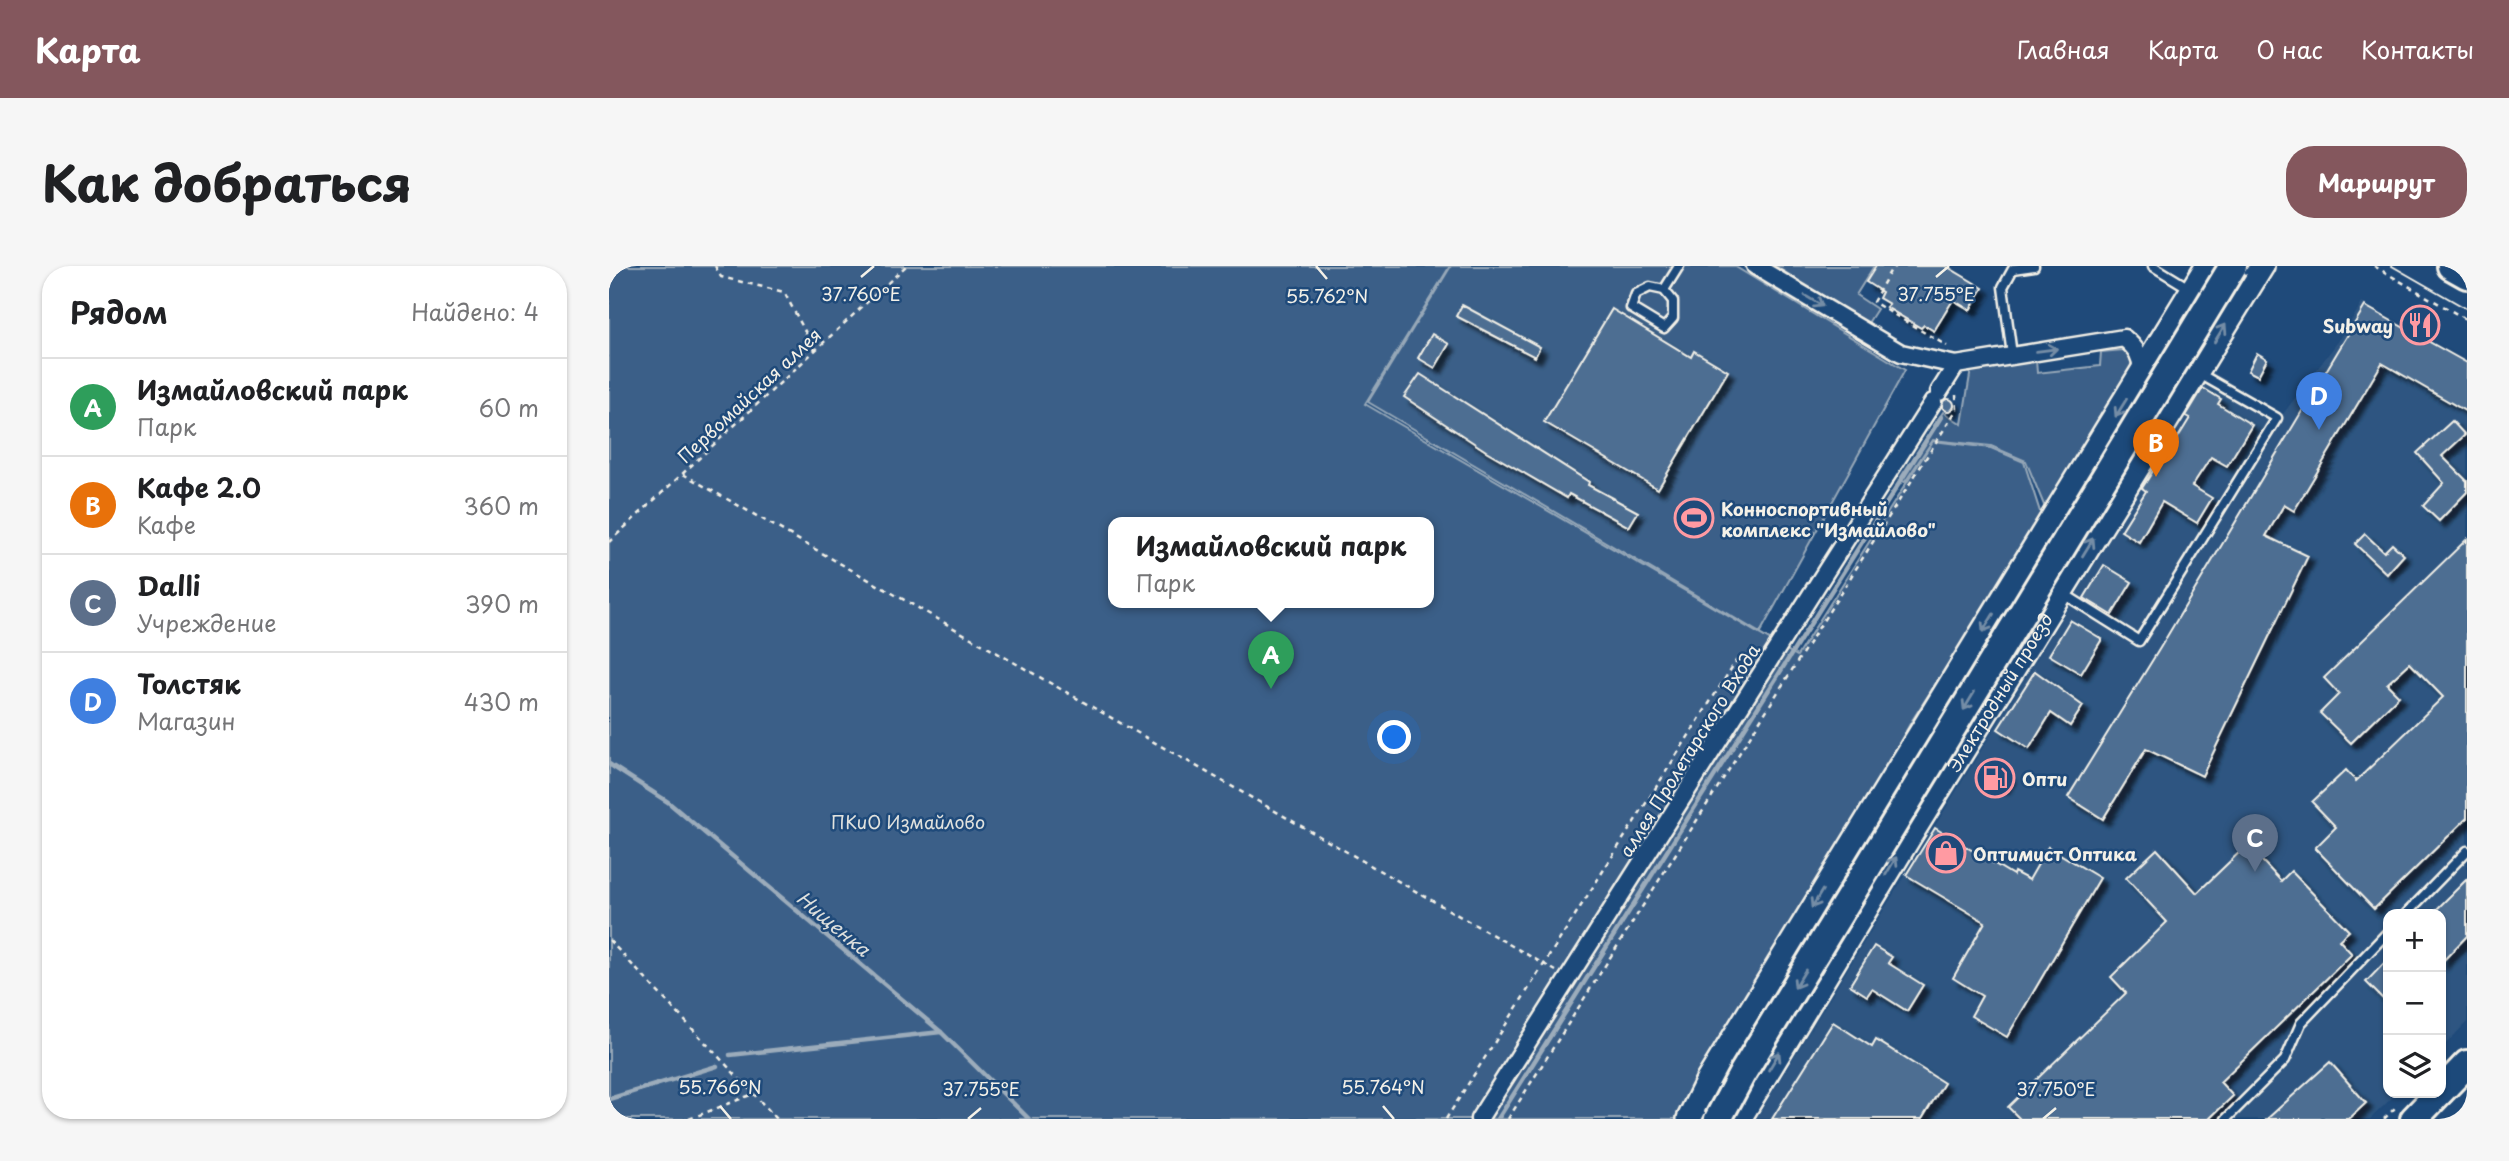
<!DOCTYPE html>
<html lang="ru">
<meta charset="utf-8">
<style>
:root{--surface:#fff;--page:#f6f6f6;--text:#202124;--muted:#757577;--line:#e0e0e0;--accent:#84575d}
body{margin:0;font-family:"Playpen Sans",sans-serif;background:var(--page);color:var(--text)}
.controls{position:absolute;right:21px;bottom:21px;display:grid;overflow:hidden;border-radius:14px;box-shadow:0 2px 5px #0004}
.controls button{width:63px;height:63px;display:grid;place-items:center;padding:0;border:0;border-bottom:2px solid var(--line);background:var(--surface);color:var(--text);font:35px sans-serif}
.you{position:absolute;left:786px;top:472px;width:24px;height:24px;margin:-18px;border:5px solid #fff;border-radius:50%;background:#1a73e8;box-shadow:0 0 0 10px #1a73e833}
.badge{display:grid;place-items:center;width:46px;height:46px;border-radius:50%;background:var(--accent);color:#fff;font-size:23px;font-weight:700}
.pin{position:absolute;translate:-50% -58px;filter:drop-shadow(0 2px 4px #0008)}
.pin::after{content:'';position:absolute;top:37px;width:24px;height:21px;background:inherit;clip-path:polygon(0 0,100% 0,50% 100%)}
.popup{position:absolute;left:499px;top:251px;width:326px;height:91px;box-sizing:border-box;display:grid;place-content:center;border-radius:14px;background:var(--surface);filter:drop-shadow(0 2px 5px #0005);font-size:23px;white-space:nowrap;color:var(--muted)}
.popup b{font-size:26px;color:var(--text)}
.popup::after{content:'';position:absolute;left:50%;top:100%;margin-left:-14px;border:14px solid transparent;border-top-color:var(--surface)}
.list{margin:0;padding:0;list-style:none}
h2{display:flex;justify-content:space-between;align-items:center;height:91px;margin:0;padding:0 28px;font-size:30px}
h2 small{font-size:23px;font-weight:400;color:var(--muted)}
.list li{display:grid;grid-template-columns:46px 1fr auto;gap:21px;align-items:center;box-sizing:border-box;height:98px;padding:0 28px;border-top:2px solid var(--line)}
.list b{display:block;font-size:26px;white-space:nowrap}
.list p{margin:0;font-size:23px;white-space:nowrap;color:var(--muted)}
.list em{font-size:23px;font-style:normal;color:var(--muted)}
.icon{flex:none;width:38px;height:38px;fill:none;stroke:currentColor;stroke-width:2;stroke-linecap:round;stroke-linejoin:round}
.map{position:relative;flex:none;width:1858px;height:853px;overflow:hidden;border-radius:28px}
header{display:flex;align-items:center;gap:42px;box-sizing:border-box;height:98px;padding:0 35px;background:var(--accent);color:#fff}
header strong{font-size:33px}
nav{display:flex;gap:38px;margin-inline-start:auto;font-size:24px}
.intro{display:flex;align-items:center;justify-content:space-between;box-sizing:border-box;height:168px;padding:0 42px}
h1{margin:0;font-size:49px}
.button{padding:18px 32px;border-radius:28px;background:var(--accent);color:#fff;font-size:24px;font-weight:700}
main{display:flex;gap:42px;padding:0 42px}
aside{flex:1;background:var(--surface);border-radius:28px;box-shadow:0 2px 5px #0004}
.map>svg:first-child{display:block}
</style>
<header>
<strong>Карта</strong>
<nav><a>Главная</a><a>Карта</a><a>О нас</a><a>Контакты</a></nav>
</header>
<div class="intro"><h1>Как добраться</h1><a class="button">Маршрут</a></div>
<main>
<aside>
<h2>Рядом<small>Найдено: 4</small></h2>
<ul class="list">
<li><span class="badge" style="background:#2e9e5b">A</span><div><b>Измайловский парк</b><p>Парк</p></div><em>60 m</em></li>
<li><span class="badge" style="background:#e8710a">B</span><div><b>Кафе 2.0</b><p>Кафе</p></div><em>360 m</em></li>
<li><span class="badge" style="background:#5c6f8a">C</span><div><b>Dalli</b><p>Учреждение</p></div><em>390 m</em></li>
<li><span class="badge" style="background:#3f7fe0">D</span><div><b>Толстяк</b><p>Магазин</p></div><em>430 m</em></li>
</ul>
</aside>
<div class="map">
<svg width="1858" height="853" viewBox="0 0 1858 853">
<defs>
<filter id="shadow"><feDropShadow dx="6" dy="6" stdDeviation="2" flood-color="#0009"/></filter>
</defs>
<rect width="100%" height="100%" fill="#1f4a7a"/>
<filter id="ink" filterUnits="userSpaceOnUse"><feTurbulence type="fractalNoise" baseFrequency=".0143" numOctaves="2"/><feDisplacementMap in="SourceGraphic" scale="14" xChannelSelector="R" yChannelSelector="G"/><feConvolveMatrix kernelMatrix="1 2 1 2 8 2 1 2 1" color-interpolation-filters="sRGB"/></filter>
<g filter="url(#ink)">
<!-- built -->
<path fill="#2d5581" d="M1753,37l105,59v660l-26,27v-135h-53v179h9l-27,26h-614l456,-747 71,42 57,-75z"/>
<!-- green -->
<g fill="#3a5f88" stroke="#97a8b8" stroke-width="2" fill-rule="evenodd">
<path d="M0,0h841l-85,138 432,252 136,-215 58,7 33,14 18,56 -131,204 -222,397h-1080zM504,257h316v80h-316z"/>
<path d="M842,0h283l171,104 -145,263 -392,-231z"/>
<path d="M1166,0h99l-18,29 21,14 -9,14z"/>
<path d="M1515,84l7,7 3,12 -86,146 -22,-54 -35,-15 -58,-6 -28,42 -6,-2 44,-68 19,12 9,-55 65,-9 1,13 63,-7 1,-14z"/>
</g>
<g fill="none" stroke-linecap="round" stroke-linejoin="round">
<!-- stream -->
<g stroke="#9cacbb" stroke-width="4.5">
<path d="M0,498l59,38 273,230 88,87"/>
<path d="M121,789l211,-23"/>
<path d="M0,833l108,-33"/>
<path d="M889,853l443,-702"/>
</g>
</g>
<!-- building -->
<g fill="#4d6e92" stroke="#f4f1e8" stroke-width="2" filter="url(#shadow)">
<path d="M1267,0h70l37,22 -13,22 -17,-10 -19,31 -10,-6 -3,3 -35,-21 3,-3 -10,-6 3,-6 -16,-10z"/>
<path d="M853,39l78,42 -5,10 -79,-41z"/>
<path d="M1756,40l102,57v49l-85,-49 -88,148 -10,-6 -18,31 42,20 -106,220 -56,-27 -43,70 -35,-22 92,-149z"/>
<path d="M1003,43l79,48 3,-6 34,20 -70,118 -114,-67z"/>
<path d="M823,68l17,10 -14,24 -17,-10z"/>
<path d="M1648,87l10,6 -9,17 -10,-5z"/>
<path d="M811,108l169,108 -1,3 50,27 -9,15 -60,-33 -2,4 -81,-47 -82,-54z"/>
<path d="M1594,122l18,11 -3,5 34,21 -25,41 -16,-9 -19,29 20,12 -15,25 -35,-21 -23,40 -18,-11 25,-40 -4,-3 13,-20 3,2 32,-52 -4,-2z"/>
<circle cx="1339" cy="139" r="6"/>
<path d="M1843,155l13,14 -23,21 25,25v11l-28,29 -16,-15 21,-23 -27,-30z"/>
<path d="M1756,268l19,18 8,-8 12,11 -17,19 -32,-30z"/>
<path d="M1858,273v279l-93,91 -59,-61 21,-21 -24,-25 34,-32 10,11 87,-84 -33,-34 -23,21 12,12 -48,47 -31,-30 19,-19 -15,-16z"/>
<path d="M1495,299l28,17 -20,33 -28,-17z"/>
<path d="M1461,354l32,19 -21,35 -32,-19z"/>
<path d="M1426,405l48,35 -13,20 -19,-13 -22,36 -31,-20z"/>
<path d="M1386,502l14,8 -7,12 -14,-8z"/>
<path d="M1326,562l78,47 1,-3 15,8 19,-33 52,31 -93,159 -36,-21 11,-20 -29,-18 32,-56 -79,-47z"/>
<path d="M1638,579l34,36 10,-10 58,60 -10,9 13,14 -132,128 13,14 -24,23h-189l-12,-12 118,-114 -15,-16 56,-55 -41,-44 31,-29 40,44z"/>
<path d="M1858,613v57l-26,27v-49h-9z"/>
<path d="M1265,680l18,11 -4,6 35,22 -16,26 -35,-22 -5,7 -17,-11z"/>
<path d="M1779,693v45l-22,-22z"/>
<path d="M1224,756l39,25 4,-7 68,43 -22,36h-150z"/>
<path d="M1721,796l36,41 -17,16h-82z"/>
</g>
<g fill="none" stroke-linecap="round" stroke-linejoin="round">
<defs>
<g id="lane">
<path d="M1544,0l36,22"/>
<path d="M1041,21l14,3 9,11v17l-9,10 -33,-20 5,-14z"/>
<path d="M1055,24l15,-24"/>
<path d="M1403,89l-9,-68 10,-18 21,-3"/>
<path d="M1452,326l78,49 138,-223 -79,-45"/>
<path d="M1797,648l61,-63"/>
<path d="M1617,853l59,-59 16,-37 87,-91"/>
</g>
<g id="street">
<path d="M1146,0l146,87 55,12 168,-27c12,10 19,19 17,36"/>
<path d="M1330,126l17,-27"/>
<path d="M870,853l454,-717"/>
</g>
<g id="secondary">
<path d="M1080,853l19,-39 499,-814"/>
<path id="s1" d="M1130,853l169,-280 354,-573"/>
</g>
<g id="primary">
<path d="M1842,0l16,9"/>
<path d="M1832,825l26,-27"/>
<path d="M1805,853l25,-26"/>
</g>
</defs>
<!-- lane casing -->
<use href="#lane" stroke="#f4f1e8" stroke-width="13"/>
<!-- street casing -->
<use href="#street" stroke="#f4f1e8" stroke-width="21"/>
<!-- secondary casing -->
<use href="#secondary" stroke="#f4f1e8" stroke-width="28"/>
<!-- primary casing -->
<use href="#primary" stroke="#f4f1e8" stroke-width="32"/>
<!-- path -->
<g stroke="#f4f1e8" stroke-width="2.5" stroke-dasharray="5 5" stroke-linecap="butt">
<path d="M106,0l6,11 63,15 31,58"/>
<path d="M1765,0l93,54"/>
<path d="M1287,2l-3,-2 -20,36 74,44"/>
<path d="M74,208l873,497"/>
<path d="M0,276l297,-276"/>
<path d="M0,674l168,179"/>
<path d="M80,853l64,-25"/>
<path d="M837,853l290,-458 21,-10"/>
<path d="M899,853l449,-710 -1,-14"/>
<path d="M1775,853l14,-14"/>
</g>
<!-- lane -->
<use href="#lane" stroke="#1f4a7a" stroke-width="8"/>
<!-- street -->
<use href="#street" stroke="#1f4a7a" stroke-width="16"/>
<!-- secondary -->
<use href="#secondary" stroke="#1f4a7a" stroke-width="23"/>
<!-- primary -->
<use href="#primary" stroke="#1f4a7a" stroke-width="26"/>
<!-- tram -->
<path stroke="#f4f1e8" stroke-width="2" d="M1783,0l75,43"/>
<defs>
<path id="primary-bridge" d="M1109,853l24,-45 491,-808"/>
</defs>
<!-- primary-bridge casing -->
<use href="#primary-bridge" stroke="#f4f1e8" stroke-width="32" stroke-linecap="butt"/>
<!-- primary-bridge -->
<use href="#primary-bridge" stroke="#1f4a7a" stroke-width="26"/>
</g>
<!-- one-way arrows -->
<defs><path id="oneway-shaft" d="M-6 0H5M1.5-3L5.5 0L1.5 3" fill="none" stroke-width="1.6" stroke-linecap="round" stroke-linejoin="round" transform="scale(1.75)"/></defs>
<g stroke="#748da6">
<use href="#oneway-shaft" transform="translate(1205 35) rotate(31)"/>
<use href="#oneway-shaft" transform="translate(1611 67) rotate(-58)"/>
<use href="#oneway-shaft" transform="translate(1438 84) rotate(-8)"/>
<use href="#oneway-shaft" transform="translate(1512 142) rotate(122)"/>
<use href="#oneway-shaft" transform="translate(1479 281) rotate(-58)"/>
<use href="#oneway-shaft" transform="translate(1379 357) rotate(122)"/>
<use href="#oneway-shaft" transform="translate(1360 435) rotate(121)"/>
<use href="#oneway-shaft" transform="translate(1282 600) rotate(-59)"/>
<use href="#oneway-shaft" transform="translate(1208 633) rotate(121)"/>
<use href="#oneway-shaft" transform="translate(1191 713) rotate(121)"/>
<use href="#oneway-shaft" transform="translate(1165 795) rotate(-59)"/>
</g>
</g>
<!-- ticks -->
<path fill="none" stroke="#f4f1e8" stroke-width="2.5" d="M707,0l11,13M252,11l13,-11M1327,11l13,-11M111,840l11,13M774,840l11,13M359,853l13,-11M1434,853l13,-11"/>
<!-- icons -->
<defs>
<symbol id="restaurant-ring" viewBox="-11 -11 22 22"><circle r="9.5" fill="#1f4a7a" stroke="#ff9aa2" stroke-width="1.5"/><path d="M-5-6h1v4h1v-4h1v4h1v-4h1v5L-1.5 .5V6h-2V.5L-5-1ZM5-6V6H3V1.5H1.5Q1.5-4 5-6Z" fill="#ff9aa2"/></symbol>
<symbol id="stadium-ring" viewBox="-11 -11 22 22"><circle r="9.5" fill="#1f4a7a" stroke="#ff9aa2" stroke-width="1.5"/><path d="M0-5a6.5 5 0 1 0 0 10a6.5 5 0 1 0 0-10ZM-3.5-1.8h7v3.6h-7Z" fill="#ff9aa2"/></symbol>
<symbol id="fuel-ring" viewBox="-11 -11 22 22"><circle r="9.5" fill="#1f4a7a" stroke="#ff9aa2" stroke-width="1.5"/><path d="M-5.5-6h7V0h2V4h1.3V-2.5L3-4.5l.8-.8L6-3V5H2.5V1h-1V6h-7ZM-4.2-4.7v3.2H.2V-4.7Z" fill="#ff9aa2"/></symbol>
<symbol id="shop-ring" viewBox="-11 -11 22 22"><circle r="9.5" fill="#1f4a7a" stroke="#ff9aa2" stroke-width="1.5"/><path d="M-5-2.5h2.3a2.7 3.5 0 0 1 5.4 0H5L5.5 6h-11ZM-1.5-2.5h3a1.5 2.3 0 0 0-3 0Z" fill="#ff9aa2"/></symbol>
</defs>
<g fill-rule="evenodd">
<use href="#restaurant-ring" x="1789" y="37" width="44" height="44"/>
<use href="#stadium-ring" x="1063" y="230" width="44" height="44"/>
<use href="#fuel-ring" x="1364" y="490" width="44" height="44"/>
<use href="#shop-ring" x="1315" y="565" width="44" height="44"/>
</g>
<g text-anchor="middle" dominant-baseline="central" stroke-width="5" stroke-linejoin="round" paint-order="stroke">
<!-- poi labels -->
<g font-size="18" font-weight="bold" fill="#f4f1e8" stroke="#1f4a7a" text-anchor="start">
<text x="1784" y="59" text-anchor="end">Subway</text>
<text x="1112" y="242">Конноспортивный<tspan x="1112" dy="21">комплекс "Измайлово"</tspan></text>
<text x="1413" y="512">Опти</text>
<text x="1364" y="587">Оптимист Оптика</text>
</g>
<!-- street labels -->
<g font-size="18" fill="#f4f1e8" stroke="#1f4a7a">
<text transform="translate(140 129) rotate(-43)">Первомайская аллея</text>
<text stroke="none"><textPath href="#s1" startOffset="500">Электродный проезд</textPath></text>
<text transform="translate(1080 484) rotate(-58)">аллея Пролетарского Входа</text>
</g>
<!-- park labels -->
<g font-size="18" fill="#e1e2de" stroke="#1f4a7a">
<text x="299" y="555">ПКиО Измайлово</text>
</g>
<!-- water labels -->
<g font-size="19" font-style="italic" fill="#dee0dd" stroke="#1f4a7a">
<text transform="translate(225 657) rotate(40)">Нищенка</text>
</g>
</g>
<g font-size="18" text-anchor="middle" fill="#f4f1e8" stroke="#1f4a7a" stroke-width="5" stroke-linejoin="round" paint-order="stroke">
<text x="252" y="35">37.760°E</text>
<text x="1327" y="35">37.755°E</text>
<text x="718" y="37">55.762°N</text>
<text x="111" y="828">55.766°N</text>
<text x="774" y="828">55.764°N</text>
<text x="372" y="830">37.755°E</text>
<text x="1447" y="830">37.750°E</text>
</g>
</svg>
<div class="controls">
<button>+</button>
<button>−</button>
<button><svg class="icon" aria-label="layers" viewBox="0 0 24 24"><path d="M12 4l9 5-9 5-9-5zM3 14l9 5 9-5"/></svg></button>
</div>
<div class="you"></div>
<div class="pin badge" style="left:662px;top:423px;background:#2e9e5b">A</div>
<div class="popup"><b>Измайловский парк</b>Парк</div>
<div class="pin badge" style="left:1547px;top:211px;background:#e8710a">B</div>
<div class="pin badge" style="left:1646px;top:606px;background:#5c6f8a">C</div>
<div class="pin badge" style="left:1710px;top:164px;background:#3f7fe0">D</div>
</div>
</main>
